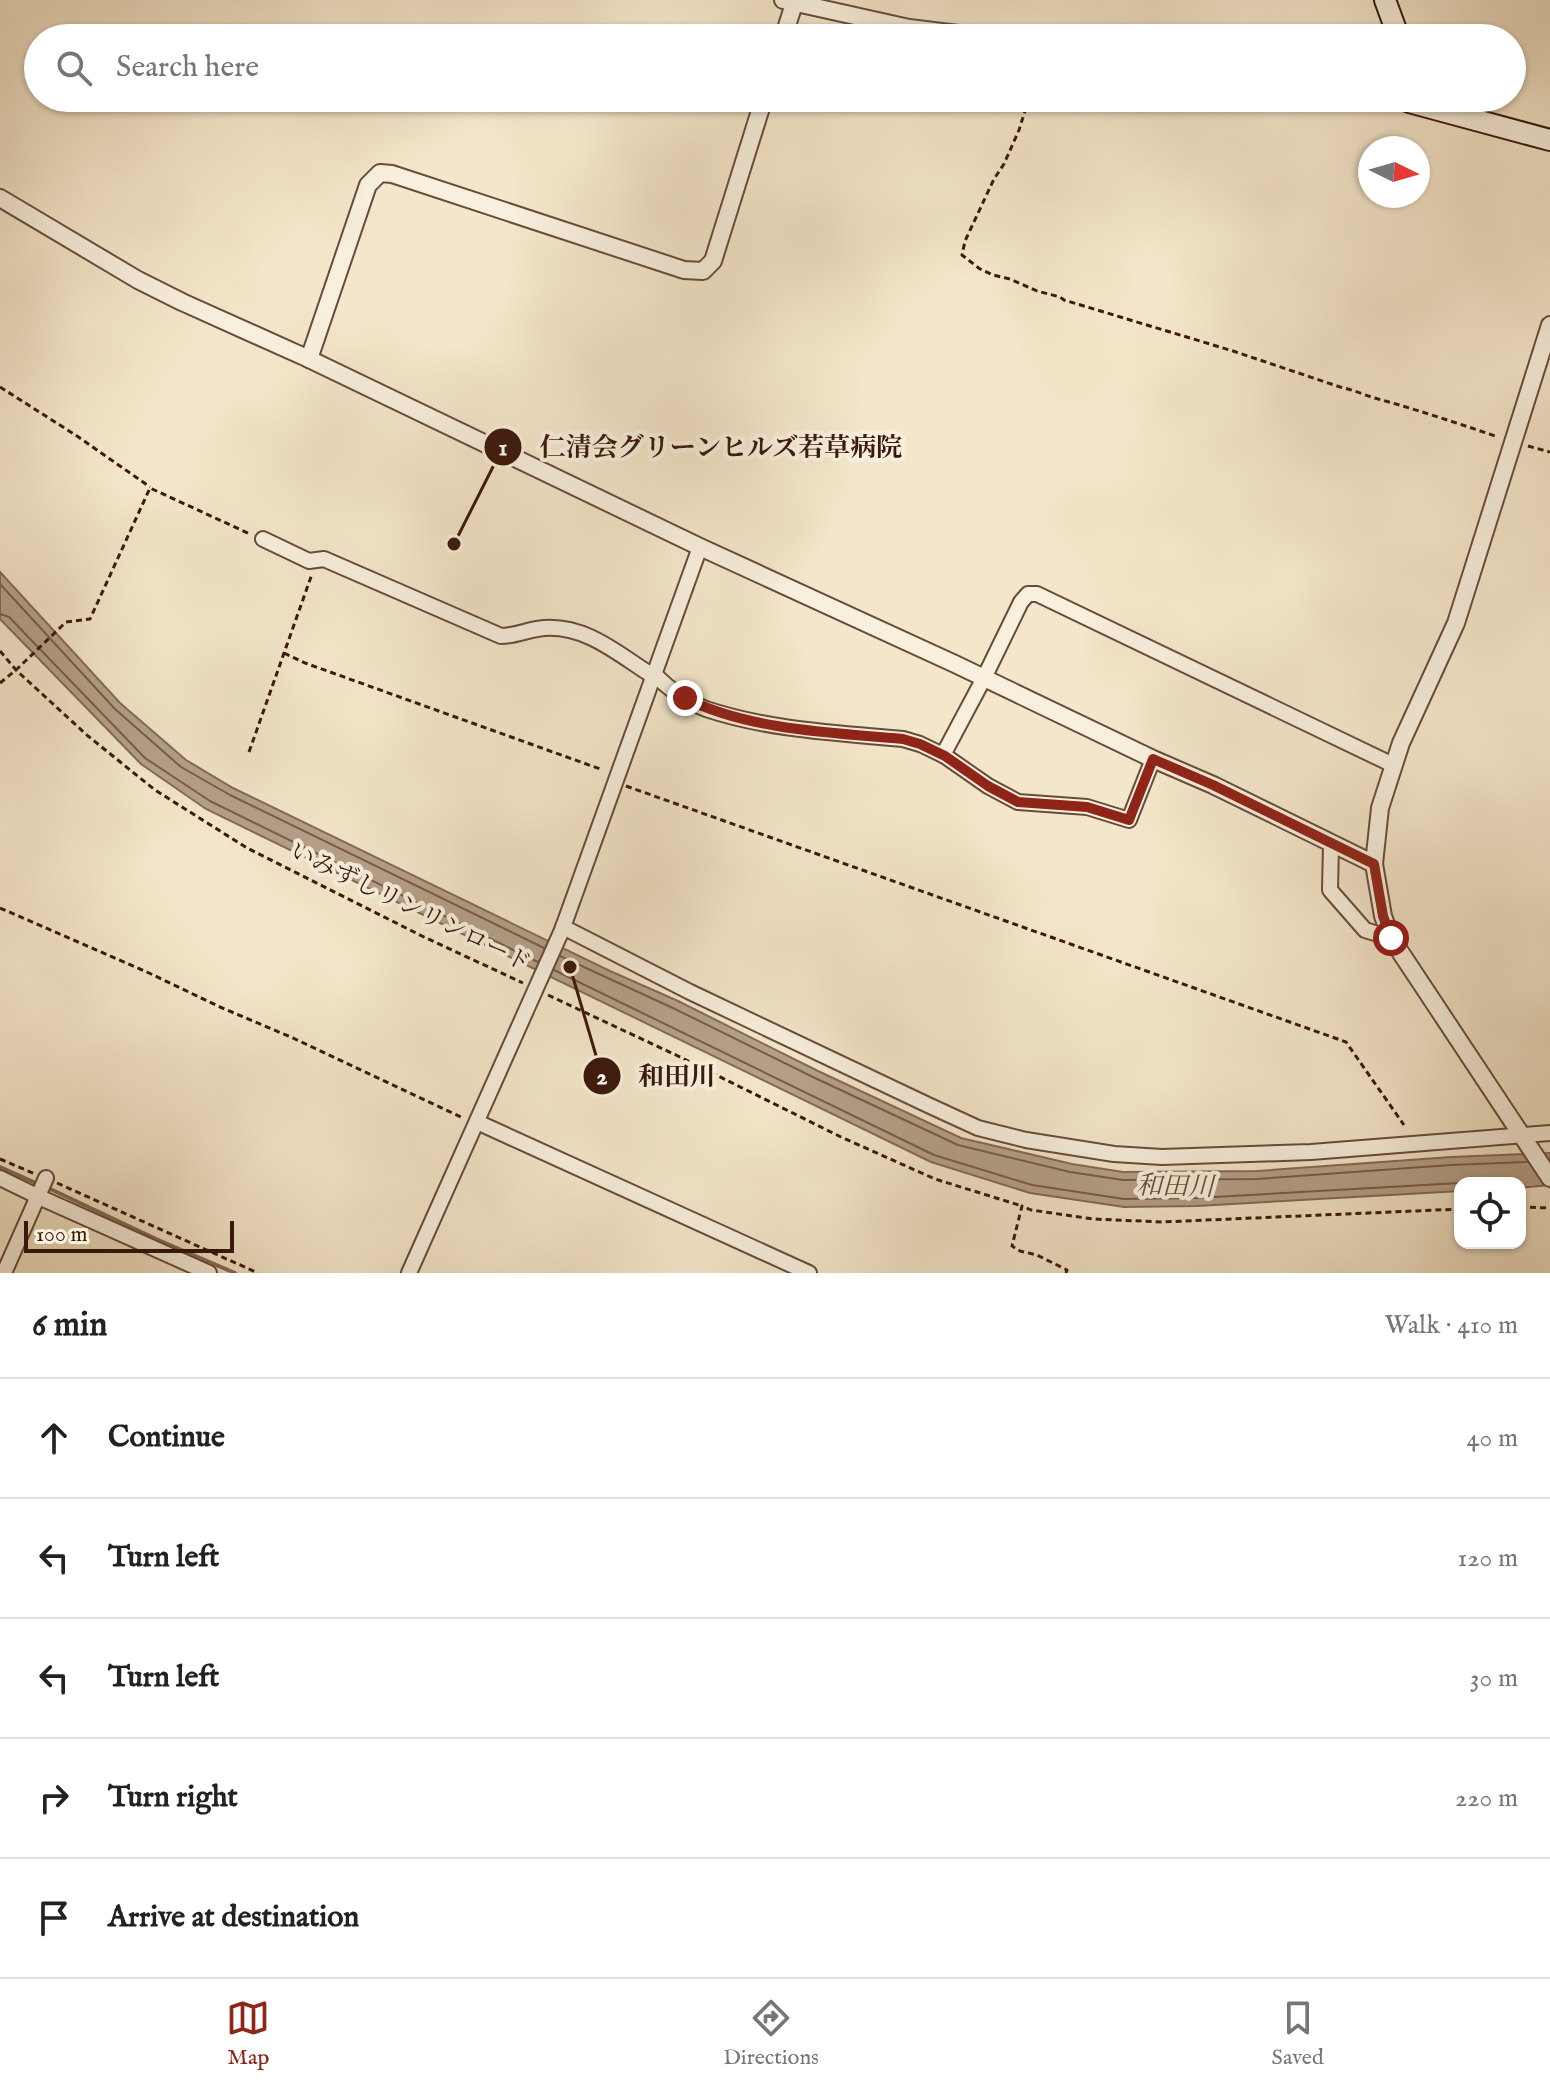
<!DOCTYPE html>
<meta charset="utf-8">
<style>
:root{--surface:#fff;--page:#f6f6f6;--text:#222;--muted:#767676;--line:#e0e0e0;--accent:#8f2418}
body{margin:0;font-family:"IM FELL English","Noto Serif JP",serif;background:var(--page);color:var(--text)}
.controls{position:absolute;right:24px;bottom:24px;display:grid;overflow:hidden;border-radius:16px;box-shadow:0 2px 6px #0004}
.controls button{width:72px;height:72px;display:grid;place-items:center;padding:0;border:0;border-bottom:2px solid var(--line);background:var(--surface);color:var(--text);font:40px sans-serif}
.compass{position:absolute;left:1358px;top:136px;width:72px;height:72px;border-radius:50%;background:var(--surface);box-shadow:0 2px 6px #0004;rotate:95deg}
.scale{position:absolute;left:24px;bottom:20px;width:210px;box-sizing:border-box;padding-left:8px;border:4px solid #3a180b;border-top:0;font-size:22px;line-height:28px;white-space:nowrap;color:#3a180b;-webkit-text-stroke:6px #f8efdd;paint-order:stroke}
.stop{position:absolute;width:24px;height:24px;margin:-18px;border:6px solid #8f2418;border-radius:50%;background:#fff}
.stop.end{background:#8f2418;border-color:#fff;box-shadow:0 2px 8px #0008}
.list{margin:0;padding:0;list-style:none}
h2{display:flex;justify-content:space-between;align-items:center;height:104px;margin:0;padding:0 32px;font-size:34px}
h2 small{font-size:26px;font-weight:400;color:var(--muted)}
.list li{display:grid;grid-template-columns:52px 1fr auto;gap:24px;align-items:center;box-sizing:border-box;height:120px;padding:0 32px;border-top:2px solid var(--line)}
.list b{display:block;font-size:30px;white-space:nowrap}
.list em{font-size:26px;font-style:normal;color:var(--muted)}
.icon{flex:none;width:44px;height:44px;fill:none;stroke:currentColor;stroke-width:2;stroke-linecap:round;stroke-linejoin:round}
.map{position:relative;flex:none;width:1550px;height:1273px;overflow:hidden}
.search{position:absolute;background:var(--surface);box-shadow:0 2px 6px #0004;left:24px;right:24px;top:24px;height:88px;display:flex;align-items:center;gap:20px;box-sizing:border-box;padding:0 28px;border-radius:44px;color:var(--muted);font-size:30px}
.sheet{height:704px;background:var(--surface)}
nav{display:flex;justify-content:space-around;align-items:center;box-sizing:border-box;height:112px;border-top:2px solid var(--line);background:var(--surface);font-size:22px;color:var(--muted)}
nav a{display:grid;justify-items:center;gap:4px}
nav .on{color:var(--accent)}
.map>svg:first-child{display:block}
</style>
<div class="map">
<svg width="1550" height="1273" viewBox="0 0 1550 1273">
<rect width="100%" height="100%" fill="#f4e6ca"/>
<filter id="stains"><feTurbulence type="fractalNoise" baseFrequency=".0025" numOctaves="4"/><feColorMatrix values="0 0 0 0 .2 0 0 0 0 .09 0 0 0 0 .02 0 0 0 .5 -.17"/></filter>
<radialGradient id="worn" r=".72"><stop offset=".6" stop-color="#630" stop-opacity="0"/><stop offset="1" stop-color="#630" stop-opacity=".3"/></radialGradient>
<!-- water -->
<path fill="#b5a089" stroke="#846a57" stroke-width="2" d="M0,572l120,131 66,57 47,28 377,183 68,30 140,70 143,67 111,26 51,8 134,-1 194,-14 99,-4v32l-30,3v-5h-60v8l-263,15 -73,1 -94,-14 -99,-31 -725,-353 -65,-45 -141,-145z"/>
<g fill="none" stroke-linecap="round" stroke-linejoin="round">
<!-- shore -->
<g stroke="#785c4a" stroke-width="2">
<path d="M0,584l115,125 66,58 49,28 314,153"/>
<path d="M0,614l9,3 136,141 65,43 328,161"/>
<path d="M560,956l115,53 140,69 143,67 112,27 53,8 134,-1 194,-14 76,-3"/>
<path d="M554,970l380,185 98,30 92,14 73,-1 263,-15"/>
</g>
<!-- stream -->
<g stroke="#846a57" stroke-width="4">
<path d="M0,1167l38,17"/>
<path d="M46,1187l110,52 79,34"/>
</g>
<defs>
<g id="minor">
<path d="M263,539l46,22 15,-2 177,77c15,0 28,-7 43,-8 43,-3 75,27 109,48"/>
<path d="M654,674c14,14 33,28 52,35 63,21 131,24 197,30l17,5 25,12 43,30 30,16 69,5 42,13 24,-61"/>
<path d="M943,755l41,-77 37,-76 7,-8h9l352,169"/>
<path d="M1331,844l-1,46 35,40 26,8"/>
<path d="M563,927l127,65 238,113 50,23 48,12 88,14 48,3 149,-5 239,-19"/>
<path d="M477,1122l332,151"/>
<path d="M0,1178l39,19 170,76"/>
<path d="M4,1273l42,-95"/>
<path d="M409,1273l153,-343 138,-383"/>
</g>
<g id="tertiary">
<path d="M783,0l126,28 82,10"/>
<path d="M783,38l11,-34"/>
<path d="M0,198l138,82 44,22 127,57 391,188 255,117 198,95 60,26 161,79"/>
<path d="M1550,325l-94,298 -55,120 -21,65 -6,56 9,52 8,22 159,240"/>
<path d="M309,359l59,-174 12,-12 12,1 292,96 19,1 10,-10 51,-163"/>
</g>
<g id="secondary">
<path d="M1385,0l14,38"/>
<path d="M1409,98v4l141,38"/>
</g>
</defs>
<!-- minor casing -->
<use href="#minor" stroke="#684c3b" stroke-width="18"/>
<!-- tertiary casing -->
<use href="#tertiary" stroke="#684c3b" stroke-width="20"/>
<!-- secondary casing -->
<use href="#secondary" stroke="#3a180b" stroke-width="24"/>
<!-- path -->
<g stroke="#3a180b" stroke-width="3" stroke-dasharray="6 4" stroke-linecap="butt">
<path d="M1029,98l-10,32 -15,34 -10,15 -29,62 -3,14 18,14 13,6 17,4 27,12 23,6 4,3 169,51 107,36c15,3 28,10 42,13 39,11 78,24 116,37"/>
<path d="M0,387l77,49 73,51"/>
<path d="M1528,446l22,6"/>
<path d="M0,651l16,19 72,66 67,54 92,58 177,89 99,46"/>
<path d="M284,653l21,10 298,107"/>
<path d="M0,683l16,-13 50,-48 24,-3 60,-131 100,46"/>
<path d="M249,752l63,-178"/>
<path d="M626,786l720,256 58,83"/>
<path d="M0,908l149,65 71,34 73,31 170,80"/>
<path d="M548,995l130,61 163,81 94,42 87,27"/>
<path d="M0,1159l35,15"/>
<path d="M57,1183l201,90"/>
<path d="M1520,1207l30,1"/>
<path d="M1066,1273l1,-3 -30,-15 -17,-4 -8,-5 10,-40 9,4 62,9 69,3 298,-13"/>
</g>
<!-- minor -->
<use href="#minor" stroke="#f8efdd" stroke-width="14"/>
<!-- tertiary -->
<use href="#tertiary" stroke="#f8efdd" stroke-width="16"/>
<!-- secondary -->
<use href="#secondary" stroke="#f8efdd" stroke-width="20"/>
</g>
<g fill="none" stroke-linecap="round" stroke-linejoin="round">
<!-- route -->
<path stroke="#8f2418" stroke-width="10" d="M685,698c62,32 149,35 218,41l17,5 25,12 43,30 30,16 69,5 42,13 24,-61 60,26 161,79 9,52 8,22"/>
</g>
<g text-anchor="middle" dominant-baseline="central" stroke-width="8" stroke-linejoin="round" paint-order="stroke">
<!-- street labels -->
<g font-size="24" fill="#3a180b" stroke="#f8efdd">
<text transform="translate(410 908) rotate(26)">いみずしリンリンロード</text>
</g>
<!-- water labels -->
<g font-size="26" font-style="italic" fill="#6b4e3d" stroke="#f8efdd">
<text transform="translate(1175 1187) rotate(1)">和田川</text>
</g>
</g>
<!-- callouts -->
<path fill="none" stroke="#3a180b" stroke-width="3" d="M454 544L503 447M570 967L602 1076"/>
<g fill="#3a180b" stroke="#f8efdd" stroke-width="3">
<circle cx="454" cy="544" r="8"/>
<circle cx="570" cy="967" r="8"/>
<circle cx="503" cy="447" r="20"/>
<circle cx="602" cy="1076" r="20"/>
</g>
<g font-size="24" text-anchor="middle" font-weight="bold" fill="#fff">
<text x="503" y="455">1</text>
<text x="602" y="1084">2</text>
</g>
<g font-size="26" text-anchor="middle" font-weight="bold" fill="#3a180b" stroke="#f8efdd" stroke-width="8" stroke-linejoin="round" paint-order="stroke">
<text x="721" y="456">仁清会グリーンヒルズ若草病院</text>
<text x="677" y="1085">和田川</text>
</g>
<rect width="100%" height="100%" filter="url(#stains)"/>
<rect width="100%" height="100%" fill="url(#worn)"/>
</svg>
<div class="controls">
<button><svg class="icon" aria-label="locate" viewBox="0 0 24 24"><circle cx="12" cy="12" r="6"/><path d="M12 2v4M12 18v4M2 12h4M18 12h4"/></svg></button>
</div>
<svg class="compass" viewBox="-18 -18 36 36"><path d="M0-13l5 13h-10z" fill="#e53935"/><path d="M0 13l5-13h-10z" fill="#767676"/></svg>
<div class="scale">100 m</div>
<div class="stop" style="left:1391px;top:938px"></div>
<div class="stop end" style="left:685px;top:698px"></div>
<div class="search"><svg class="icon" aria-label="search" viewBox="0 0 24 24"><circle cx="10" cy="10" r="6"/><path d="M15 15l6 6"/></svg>Search here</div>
</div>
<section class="sheet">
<h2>6 min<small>Walk · 410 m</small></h2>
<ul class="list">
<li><svg class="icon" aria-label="ahead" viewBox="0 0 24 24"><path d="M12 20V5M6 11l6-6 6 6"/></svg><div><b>Continue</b></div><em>40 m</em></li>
<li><svg class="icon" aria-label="left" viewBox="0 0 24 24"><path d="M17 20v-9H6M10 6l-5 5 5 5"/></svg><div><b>Turn left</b></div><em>120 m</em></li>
<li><svg class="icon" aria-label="left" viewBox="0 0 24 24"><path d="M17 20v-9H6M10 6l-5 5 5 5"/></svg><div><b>Turn left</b></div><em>30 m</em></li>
<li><svg class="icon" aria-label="right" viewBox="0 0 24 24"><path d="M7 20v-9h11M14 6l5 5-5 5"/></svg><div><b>Turn right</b></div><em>220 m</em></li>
<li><svg class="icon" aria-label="arrive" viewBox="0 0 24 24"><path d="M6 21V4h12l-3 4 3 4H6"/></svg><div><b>Arrive at destination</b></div></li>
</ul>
</section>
<nav>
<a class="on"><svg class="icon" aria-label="map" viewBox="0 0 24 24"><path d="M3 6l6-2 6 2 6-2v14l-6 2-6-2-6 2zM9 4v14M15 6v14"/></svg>Map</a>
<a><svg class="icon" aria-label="directions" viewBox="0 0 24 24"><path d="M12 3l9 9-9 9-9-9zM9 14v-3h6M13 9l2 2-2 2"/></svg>Directions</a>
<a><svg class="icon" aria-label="saved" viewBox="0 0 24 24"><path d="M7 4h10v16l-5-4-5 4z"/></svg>Saved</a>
</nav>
